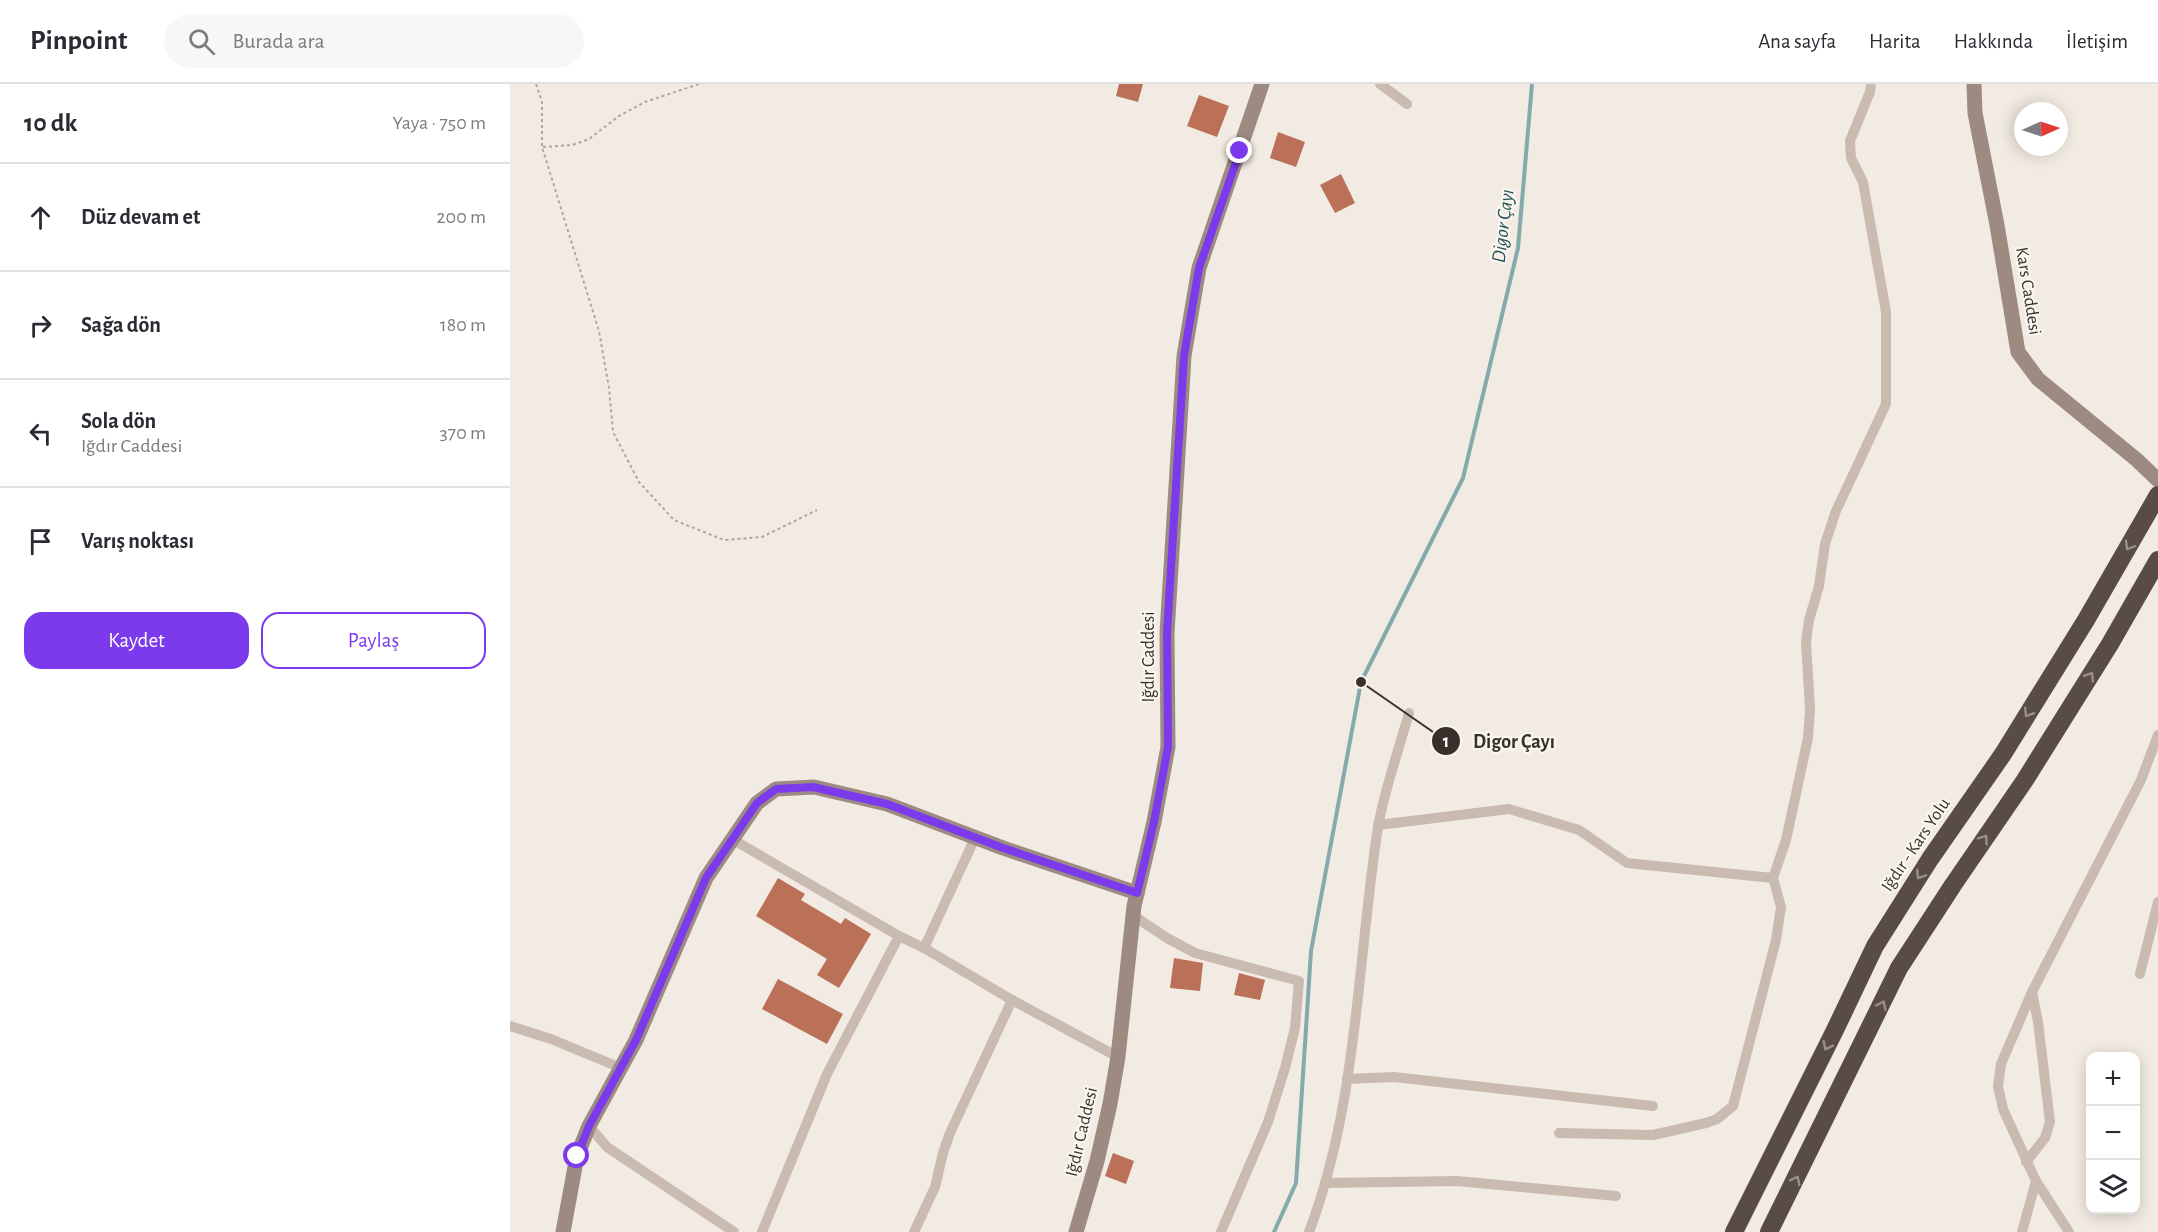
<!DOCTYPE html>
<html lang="tr">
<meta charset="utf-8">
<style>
:root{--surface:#fff;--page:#f7f7f7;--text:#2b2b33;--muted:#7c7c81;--line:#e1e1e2;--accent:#7c3aed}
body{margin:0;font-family:"Alegreya Sans",sans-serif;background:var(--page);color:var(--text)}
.controls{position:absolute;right:18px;bottom:18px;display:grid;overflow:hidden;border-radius:12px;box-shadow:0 3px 15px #0003}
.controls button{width:54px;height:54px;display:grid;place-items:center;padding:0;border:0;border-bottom:2px solid var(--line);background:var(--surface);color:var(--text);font:30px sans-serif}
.compass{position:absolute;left:1504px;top:18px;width:54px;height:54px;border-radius:50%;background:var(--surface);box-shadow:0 3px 15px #0003;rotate:87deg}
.stop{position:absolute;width:18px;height:18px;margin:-14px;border:4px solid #7c3aed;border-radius:50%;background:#fff}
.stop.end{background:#7c3aed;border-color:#fff;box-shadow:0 2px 6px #0008}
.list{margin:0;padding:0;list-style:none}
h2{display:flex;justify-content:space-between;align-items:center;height:78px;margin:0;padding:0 24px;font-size:26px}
h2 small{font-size:20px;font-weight:400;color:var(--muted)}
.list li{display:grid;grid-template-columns:39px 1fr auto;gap:18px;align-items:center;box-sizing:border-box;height:108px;padding:0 24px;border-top:2px solid var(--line)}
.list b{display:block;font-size:22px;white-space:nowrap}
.list p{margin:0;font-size:20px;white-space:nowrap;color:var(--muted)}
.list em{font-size:20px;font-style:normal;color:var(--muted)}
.actions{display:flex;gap:12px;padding:18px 24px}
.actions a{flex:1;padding:14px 0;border:2px solid var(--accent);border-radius:18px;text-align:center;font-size:21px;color:var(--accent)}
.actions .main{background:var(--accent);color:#fff}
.icon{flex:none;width:33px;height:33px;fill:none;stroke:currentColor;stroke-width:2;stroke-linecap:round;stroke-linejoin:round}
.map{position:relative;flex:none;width:1648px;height:1148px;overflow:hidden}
header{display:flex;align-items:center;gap:36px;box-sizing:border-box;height:84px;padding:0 30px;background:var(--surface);border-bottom:2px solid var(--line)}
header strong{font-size:28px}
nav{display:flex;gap:33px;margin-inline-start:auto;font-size:21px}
.search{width:420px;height:54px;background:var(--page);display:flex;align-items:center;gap:15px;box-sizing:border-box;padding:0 21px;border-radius:33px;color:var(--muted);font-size:22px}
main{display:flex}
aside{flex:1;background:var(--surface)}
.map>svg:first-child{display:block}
</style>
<header>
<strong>Pinpoint</strong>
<div class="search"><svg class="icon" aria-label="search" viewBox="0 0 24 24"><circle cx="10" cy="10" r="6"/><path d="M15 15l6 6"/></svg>Burada ara</div>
<nav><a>Ana sayfa</a><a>Harita</a><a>Hakkında</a><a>İletişim</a></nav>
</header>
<main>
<aside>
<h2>10 dk<small>Yaya · 750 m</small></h2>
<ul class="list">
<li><svg class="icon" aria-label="ahead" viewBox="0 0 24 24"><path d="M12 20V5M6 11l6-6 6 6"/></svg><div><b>Düz devam et</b></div><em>200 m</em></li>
<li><svg class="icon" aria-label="right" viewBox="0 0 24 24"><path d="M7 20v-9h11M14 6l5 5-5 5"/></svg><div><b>Sağa dön</b></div><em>180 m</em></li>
<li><svg class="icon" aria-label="left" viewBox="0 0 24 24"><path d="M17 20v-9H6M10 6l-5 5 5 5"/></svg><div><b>Sola dön</b><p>Iğdır Caddesi</p></div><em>370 m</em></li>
<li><svg class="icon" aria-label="arrive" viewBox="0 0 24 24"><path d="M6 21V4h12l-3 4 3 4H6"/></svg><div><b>Varış noktası</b></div></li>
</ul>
<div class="actions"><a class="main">Kaydet</a><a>Paylaş</a></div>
</aside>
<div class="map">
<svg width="1648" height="1148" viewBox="0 0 1648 1148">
<rect width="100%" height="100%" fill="#f2ebe3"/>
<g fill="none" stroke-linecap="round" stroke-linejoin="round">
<!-- stream -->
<path stroke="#84aaac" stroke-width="4" d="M764,1148l22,-49 15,-232 50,-269 102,-204 55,-230 14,-164"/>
</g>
<!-- building -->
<g fill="#ba7158">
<path d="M609,0h24l-5,18 -22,-6z"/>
<path d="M689,11l30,11 -12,31 -30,-11z"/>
<path d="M768,48l27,10 -9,25 -26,-9z"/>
<path d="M831,90l14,29 -20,10 -15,-28z"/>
<path d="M268,794l27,16 -4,6 40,24 4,-6 26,16 -32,54 -22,-13 10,-16 -71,-43z"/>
<path d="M664,874l29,5 -3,28 -30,-3z"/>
<path d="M729,889l26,7 -5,20 -26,-5z"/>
<path d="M268,895l65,35 -16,30 -65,-35z"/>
<path d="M603,1069l21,8 -8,23 -21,-8z"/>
</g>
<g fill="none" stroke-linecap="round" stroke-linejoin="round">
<!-- path -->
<g stroke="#b5a599" stroke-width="2" stroke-dasharray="3 3" stroke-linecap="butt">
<path d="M26,0l6,18v45l57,184 10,57 4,44 26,50 35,38 50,20 38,-3 55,-27"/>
<path d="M33,63l29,-2 17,-6 30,-23 26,-14 54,-18"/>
</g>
<!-- street -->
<g stroke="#c9bbaf" stroke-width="10">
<path d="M870,0l27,20"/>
<path d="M868,741l131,-16 70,21 48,33 146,15 13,-38 22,-102 2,-29 -4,-67 3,-22 10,-34 6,-42 11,-33 50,-107v-92l-23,-130 -12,-24 -1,-17 20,-49 1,-8"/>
<path d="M222,755l167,97 25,12 88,52 106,57"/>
<path d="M624,832l33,22 28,15 104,28 -4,47 -10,40 -17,54 -47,110"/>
<path d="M414,864l51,-110"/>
<path d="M1630,890l18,-72"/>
<path d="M0,942l41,13 70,29"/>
<path d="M837,995l47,-2 259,29"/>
<path d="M79,1042l18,21 127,85"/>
<path d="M1049,1049l94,2 53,-12 11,-4 16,-13 43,-166 5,-33 -8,-29"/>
<path d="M1516,1078l19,-24 5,-16 -12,-100 -6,-30"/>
<path d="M815,1099l132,-2 159,15"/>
<path d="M252,1148l65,-158 72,-138"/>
<path d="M404,1148l21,-45 8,-34 7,-20 62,-133"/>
<path d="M799,1148c49,-129 48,-270 69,-405 6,-36 21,-78 31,-114"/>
<path d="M1512,1148l14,-51"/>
<path d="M1559,1148l-33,-51 -33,-72 -5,-23 3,-22 31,-72 109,-212 17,-45"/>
</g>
<!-- secondary -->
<g stroke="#9d8b81" stroke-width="15">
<path d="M1464,0l1,29 22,112 21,127 20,27 99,81 21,20"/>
<path d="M53,1148l14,-76 12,-30 47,-86 70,-162 51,-75 19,-14 38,-2 73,17 116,44 134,45"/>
<path d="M566,1148l21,-71 13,-57 8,-47 16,-151 20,-84 14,-75 -1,-114 17,-277 15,-88 63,-184"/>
</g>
<!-- highway -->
<g stroke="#594b45" stroke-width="18">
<path d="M1224,1148l101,-202 40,-84 55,-87 73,-105 83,-134 72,-125"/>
<path d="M1259,1148l130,-264 54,-83 72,-105 85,-136 48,-84"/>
</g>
</g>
<!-- one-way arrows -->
<defs><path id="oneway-chevron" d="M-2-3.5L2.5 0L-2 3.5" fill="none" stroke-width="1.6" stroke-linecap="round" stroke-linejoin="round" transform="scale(1.5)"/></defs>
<g stroke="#998f89">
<use href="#oneway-chevron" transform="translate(1619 462) rotate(120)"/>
<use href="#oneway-chevron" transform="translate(1580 592) rotate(-58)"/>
<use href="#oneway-chevron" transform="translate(1518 629) rotate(122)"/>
<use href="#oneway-chevron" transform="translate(1474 755) rotate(-55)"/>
<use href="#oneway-chevron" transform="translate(1410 791) rotate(123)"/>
<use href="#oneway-chevron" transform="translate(1372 921) rotate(-65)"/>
<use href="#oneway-chevron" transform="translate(1317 962) rotate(117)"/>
<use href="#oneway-chevron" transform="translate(1286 1096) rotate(-63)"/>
</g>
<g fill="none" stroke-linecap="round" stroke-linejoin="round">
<!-- route -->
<path stroke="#7c3aed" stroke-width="8" d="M67,1072l12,-30 47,-86 70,-162 51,-75 19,-14 37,-2 74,17 116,44 134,45 17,-71 14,-75 -1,-114 17,-277 15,-88 41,-117"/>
</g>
<g text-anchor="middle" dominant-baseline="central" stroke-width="4.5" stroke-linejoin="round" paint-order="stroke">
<!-- street labels -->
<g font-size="18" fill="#39302c" stroke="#f9f5ef">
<text transform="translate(1518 207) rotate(81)">Kars Caddesi</text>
<text transform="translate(639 573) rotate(-90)">Iğdır Caddesi</text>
<text transform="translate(1406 761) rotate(-56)">Iğdır - Kars Yolu</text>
<text transform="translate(572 1048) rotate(-77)">Iğdır Caddesi</text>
</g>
<!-- water labels -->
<g font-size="20" font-style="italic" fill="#265357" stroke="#f9f5ef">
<text transform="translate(993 142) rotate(-83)">Digor Çayı</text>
</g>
</g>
<!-- callouts -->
<path fill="none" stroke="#39302c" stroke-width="2" d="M851 598L936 657"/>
<g fill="#39302c" stroke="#f9f5ef" stroke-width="2">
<circle cx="851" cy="598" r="6"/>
<circle cx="936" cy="657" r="15"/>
</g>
<g font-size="18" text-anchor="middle" font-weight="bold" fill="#fff">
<text x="936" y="663">1</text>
</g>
<g font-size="20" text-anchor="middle" font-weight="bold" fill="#39302c" stroke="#f9f5ef" stroke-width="4.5" stroke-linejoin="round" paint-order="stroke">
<text x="1004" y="664">Digor Çayı</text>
</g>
</svg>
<div class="controls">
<button>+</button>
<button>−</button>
<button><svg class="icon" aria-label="layers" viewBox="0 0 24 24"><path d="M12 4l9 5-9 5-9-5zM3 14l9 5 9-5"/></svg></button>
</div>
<svg class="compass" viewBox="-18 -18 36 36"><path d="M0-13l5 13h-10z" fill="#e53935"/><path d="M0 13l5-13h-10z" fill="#7c7c81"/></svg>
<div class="stop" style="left:67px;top:1072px"></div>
<div class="stop end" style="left:730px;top:67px"></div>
</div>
</main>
